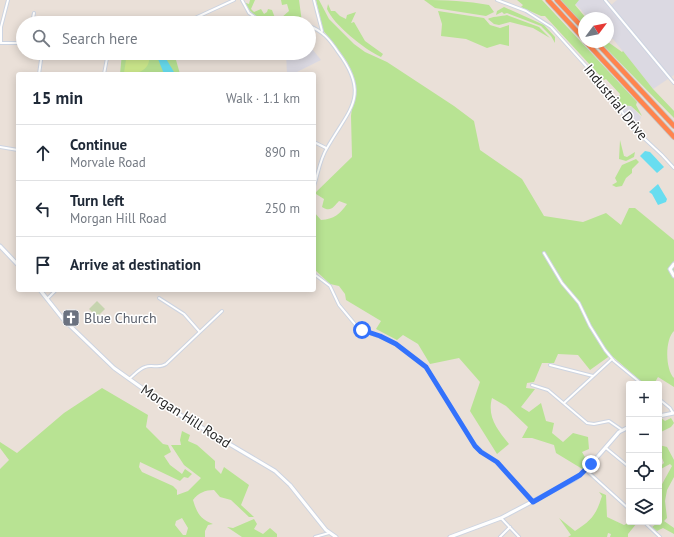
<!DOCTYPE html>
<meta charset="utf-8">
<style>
:root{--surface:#fff;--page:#f2f2f3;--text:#1f2937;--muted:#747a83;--line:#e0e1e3}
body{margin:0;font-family:"PT Sans",sans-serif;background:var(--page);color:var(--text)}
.controls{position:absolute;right:12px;bottom:12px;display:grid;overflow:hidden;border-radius:4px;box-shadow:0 2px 10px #0003}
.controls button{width:36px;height:36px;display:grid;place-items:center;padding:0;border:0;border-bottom:1px solid var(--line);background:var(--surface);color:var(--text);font:20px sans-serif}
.compass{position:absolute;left:578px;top:12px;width:36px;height:36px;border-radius:50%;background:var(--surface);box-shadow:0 2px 10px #0003;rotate:58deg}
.stop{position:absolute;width:12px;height:12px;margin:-9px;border:3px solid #3372fc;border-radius:50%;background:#fff}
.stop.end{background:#3372fc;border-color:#fff;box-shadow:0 1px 4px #0008}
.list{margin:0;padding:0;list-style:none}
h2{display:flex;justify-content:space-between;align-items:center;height:52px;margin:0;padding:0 16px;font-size:17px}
h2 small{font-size:13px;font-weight:400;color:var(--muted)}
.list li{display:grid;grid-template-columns:26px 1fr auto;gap:12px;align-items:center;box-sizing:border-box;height:56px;padding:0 16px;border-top:1px solid var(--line)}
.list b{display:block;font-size:15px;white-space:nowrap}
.list p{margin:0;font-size:13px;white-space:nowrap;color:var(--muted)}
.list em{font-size:13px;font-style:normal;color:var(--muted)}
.icon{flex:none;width:22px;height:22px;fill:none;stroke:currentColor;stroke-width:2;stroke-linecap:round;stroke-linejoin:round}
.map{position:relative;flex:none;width:674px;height:537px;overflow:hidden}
.search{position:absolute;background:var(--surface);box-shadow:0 2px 10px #0003;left:16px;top:16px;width:300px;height:44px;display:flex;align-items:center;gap:10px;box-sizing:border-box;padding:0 14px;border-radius:22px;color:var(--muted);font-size:15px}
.panel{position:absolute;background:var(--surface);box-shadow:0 2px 10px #0003;left:16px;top:72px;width:300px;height:220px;border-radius:4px}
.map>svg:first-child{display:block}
</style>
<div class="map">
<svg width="674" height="537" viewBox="0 0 674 537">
<rect width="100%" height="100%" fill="#eae0d8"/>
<!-- industrial -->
<g fill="#dbd9e2">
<path d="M576,0h31l4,5 6,-5h57v75l-21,14 -40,-50 -5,2v-23h-20l-14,-16z"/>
<path d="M309,45l12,15 -28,14h-6l-1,-21h23z"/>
<path d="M625,105l7,2 9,10 -1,3 -7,5 -12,-18z"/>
</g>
<!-- green -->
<g fill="#b8e393" fill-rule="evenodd">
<path d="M250,0h5l-4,9 3,3 7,-3 3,5 3,-2 1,-3 4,1 3,8h6l8,-7 -2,-7 -5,1 -1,-5h18l3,22c-24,3 -41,3 -57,-17l1,-2 3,1z"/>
<path d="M316,0h3l10,19 25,25 11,8 22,10 67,44 20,15 6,29 42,29 22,37 39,6 23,-9 15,12 8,-17h6l39,32v91c-9,8 -9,38 0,47v9l-16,-10 -4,7h-10l-33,-29 -21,15 -12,-15 -20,-1 -4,9h-12l-8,19 -7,1 -1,5 9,1 -14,18 8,5 12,-9 5,18 8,2 -2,10 11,9 10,-9 15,4 1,12 -7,3 7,12 -5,6 -28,-17 -2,-8 -22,-7h-10l6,-11 -22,-21 -14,-8c-5,19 5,31 17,46l-12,10 -27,-43 10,-29 -21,-24 -29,6 -12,-20 -15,-9 -6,5 -21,-11 5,-8 -35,-21 -1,-6 -6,-8 -9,-2 -16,-15v-57l7,8c13,-1 19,-6 26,-16l-8,-3c-5,5 -8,12 -17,6l2,-8 -8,-5 -2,3v-3l38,-37 -1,-41 4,-35 -8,-19 -24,-32z"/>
<path d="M424,0c21,0 44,1 65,5l5,7 -8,4 -51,-8z"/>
<path d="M517,0h25l95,102 -1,3 6,11 -11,-10 -10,-1 -3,-5 2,-6 -14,-15 -2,1 -59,-64h-4l-20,-9 2,-2z"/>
<path d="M561,0h18l-4,5 11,13h-2v7z"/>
<path d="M328,4l3,7h4l5,5 6,3 1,-4 9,-3 -5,11 3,-1 11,19 18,13 -2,3c-17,-8 -47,-32 -54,-48z"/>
<path d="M504,7l40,18 11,12v6l-4,-7 -10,-10 -34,-13 -3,1 -2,-2 -6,3 1,-4z"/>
<path d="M438,11l46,7 6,7 10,3 9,-3v21l-9,-2 -13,4 -21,-9 -25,-3 1,-12z"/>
<path d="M507,15l32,12 11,11 -17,-10 -23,-6 -11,3 -5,-1 -6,-5c2,-2 14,-3 19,-4z"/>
<path d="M600,42h8l14,10 1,-1 30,38 21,22v7z"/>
<path d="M122,53h52l6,21h-60z"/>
<path d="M620,140l4,16 3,1 8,-5 -1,5 -8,4 -7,-2z"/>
<path d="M636,159l3,3 -7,7v4l-6,5 -4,8 -6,1 -4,-2 5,-3 -2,-4 7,-13z"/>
<path d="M102,388l46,27 -2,12 17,17 5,1 3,7 -7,4 6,9 12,9 3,-5 7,5 -4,4 -4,-1 -4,4 -40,-19 -1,5 3,5 31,14 4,4v5l11,-4 13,-13 -17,-13 -13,-20h10l-1,-5 2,-9 8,4 -2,6 9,4 18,16v7l6,6 3,-7 25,18 -8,20 13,12h-5l-18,-17 -11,-3 -6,-7c-9,0 -16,3 -21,10 4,13 7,19 20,24l-5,1 -3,6v6h-205v-68l9,-9 -9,-12v-6l17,11 47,-40zM182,518l6,10 -2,7h-3l-8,-10 1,-4z"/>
<path d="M660,417l5,4 6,-3 3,5 -3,4 -12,6z"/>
<path d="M659,445l8,2 7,13v17l-7,13 -2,11 2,17 -3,3 10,7v6l-11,-6 -6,3 -5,-4 7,-5 2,-36 11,-20 -2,-2 -11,6v-3l5,-4 -2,-5 -3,-3z"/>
<path d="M599,492l7,3 1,22 17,8 6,-3 7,1 -9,11v3h-18l1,-3 -3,-1 -1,4h-39l3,-2 -12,-17 16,13c17,-11 21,-16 27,-35z"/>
<path d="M254,519l3,5 -3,5 9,5 7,-6 7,6v3h-35l-15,-10 6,1z"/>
</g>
<!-- cemetery -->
<path fill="#c6d4af" d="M97,301l8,8 -8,8 -8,-8z"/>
<!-- pitch -->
<path fill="#cfeb8e" d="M127,53l22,2c2,15 -11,20 -25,18z"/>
<!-- water -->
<g fill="#68ddf0">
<path d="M165,57l9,15 -1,2h-9l-6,-15z"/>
<path d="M645,151l5,1 14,15 -7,6 -17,-17z"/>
<path d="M658,184l9,15 -1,3 -8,3 -6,-11 -3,-2z"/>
</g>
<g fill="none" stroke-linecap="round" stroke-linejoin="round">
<defs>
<g id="street">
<path d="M242,0l7,13 14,10"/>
<path d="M314,0l8,31"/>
<path d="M497,0l29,11 25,16 55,61 27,40 29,27 12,13"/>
<path d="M605,0l69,83"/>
<path d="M32,23l2,-10"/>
<path d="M189,23l6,-5 39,-18"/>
<path d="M309,26c14,5 21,14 29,26 33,44 11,57 -11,96 -7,11 -9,26 -13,38"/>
<path d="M1,43v-16l7,-27"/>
<path d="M1,43h22"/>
<path d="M39,74l3,-21"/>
<path d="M104,74l4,-21"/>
<path d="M314,142l12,6"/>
<path d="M0,147l18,3"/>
<path d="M544,253l18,30 17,20 11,23 15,24 9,11 28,23"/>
<path d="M314,274l16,12 9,19 20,24 34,13 33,25 49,78 6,6 16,11 36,40"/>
<path d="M159,298l25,16 15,17"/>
<path d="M47,299l9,-9"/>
<path d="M550,365l43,11"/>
<path d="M129,379c5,-4 10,-10 16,-12 7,-3 14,2 21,-3l56,-53"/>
<path d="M532,385l16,5 39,33 7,1 15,-3 13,9"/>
<path d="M659,399l11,9 3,5"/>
<path d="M564,403l48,-44"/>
<path d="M606,448l23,19"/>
<path d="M586,470l43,39"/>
<path d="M501,518l18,19"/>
<path d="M644,522l16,15"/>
<path d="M315,537l14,-4"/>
<path d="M500,537l10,-10"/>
</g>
<g id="secondary">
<path d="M0,246l18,19"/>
<path d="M674,264l-4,5 4,7"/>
<path d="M40,290l23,29 51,49 63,45 98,58 15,14 36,45 10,7"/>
<path d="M659,416l15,-3"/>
<path d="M450,537l51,-19 74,-39 11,-9 33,-38 10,-5"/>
</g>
<g id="highway">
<path d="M548,0l36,39"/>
<path d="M557,0l27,29"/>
<path d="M586,42l88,95"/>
<path d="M596,42l78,84"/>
</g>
</defs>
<!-- street casing -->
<use href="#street" stroke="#cdd4e1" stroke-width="4"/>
<!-- secondary casing -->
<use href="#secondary" stroke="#cdd4e1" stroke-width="5"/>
<!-- highway casing -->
<use href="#highway" stroke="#c3c3c3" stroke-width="6"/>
<!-- street -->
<use href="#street" stroke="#fff" stroke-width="2"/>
<!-- secondary -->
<use href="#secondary" stroke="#fff" stroke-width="3"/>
<!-- highway -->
<use href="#highway" stroke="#ff844e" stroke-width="4.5"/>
</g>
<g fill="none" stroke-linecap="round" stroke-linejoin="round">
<!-- route -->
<path stroke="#3372fc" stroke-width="5" d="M362,330l18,6 16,8 30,23 49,79 6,6 16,10 36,40 47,-27 11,-11"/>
</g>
<!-- icons -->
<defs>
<symbol id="church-square" viewBox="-11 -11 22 22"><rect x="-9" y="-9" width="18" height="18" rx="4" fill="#6b7280" stroke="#fff"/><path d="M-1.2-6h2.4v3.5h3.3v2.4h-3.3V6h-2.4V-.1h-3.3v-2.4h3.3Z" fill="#fff"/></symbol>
</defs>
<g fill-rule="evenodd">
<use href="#church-square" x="61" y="308" width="20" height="20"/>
</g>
<g text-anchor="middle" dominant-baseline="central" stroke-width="3" stroke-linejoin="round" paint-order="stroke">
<!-- street labels -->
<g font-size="14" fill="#272727" stroke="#fff">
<text transform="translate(616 102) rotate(51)">Industrial Drive</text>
<text transform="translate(186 416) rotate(33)">Morgan Hill Road</text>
</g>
<!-- worship labels -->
<g font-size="14" fill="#5b616d" stroke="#fff" text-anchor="start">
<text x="84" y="318">Blue Church</text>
</g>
</g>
</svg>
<div class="controls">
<button>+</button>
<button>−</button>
<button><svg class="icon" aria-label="locate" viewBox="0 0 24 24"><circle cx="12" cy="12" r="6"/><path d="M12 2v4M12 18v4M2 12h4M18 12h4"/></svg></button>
<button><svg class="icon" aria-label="layers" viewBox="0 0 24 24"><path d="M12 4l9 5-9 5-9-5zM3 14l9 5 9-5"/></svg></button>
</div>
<svg class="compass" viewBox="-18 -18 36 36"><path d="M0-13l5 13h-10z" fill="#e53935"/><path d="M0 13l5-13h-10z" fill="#747a83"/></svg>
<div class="stop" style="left:362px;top:330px"></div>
<div class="stop end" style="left:591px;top:464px"></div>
<div class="search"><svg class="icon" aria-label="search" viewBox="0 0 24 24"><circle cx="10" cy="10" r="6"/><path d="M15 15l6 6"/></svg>Search here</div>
<section class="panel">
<h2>15 min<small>Walk · 1.1 km</small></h2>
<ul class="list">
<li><svg class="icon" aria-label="ahead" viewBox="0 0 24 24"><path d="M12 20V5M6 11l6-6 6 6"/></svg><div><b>Continue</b><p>Morvale Road</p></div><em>890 m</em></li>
<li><svg class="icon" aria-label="left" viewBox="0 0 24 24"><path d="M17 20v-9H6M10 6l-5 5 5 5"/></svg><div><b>Turn left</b><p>Morgan Hill Road</p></div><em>250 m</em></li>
<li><svg class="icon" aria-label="arrive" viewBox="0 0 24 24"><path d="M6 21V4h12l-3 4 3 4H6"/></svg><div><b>Arrive at destination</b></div></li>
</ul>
</section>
</div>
